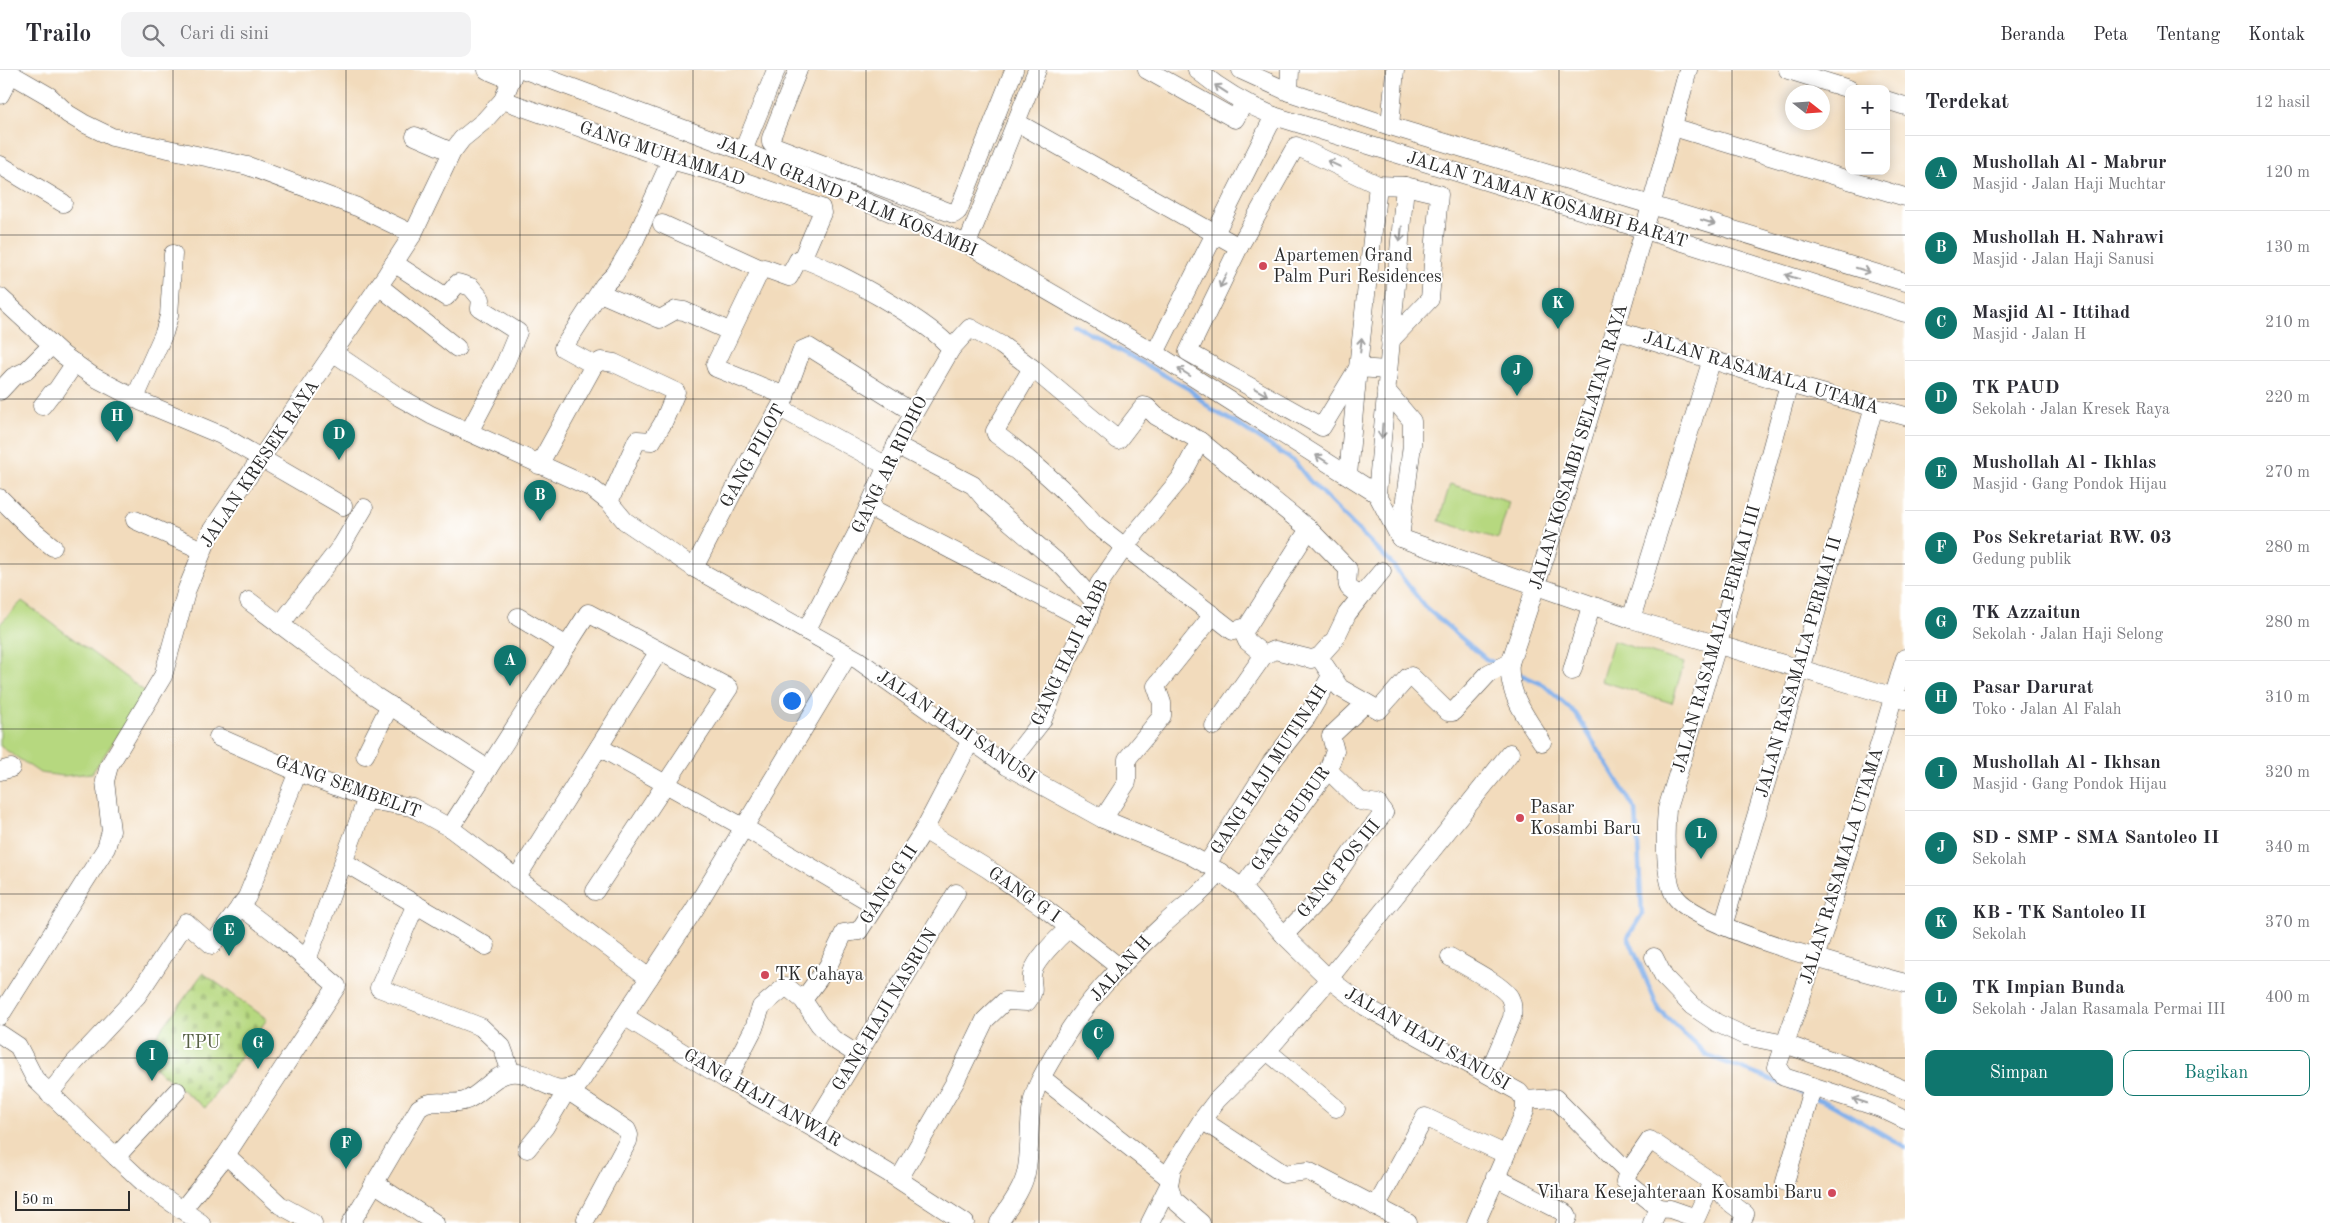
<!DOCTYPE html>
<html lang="id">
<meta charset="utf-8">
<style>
:root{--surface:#fff;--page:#f2f2f3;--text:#2b2b33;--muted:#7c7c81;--line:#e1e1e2;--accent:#0f766e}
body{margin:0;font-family:"Old Standard TT",serif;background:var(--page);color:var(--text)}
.controls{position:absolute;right:15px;top:15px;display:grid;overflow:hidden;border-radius:10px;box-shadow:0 2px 12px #0003}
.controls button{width:45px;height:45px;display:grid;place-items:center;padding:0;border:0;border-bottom:1px solid var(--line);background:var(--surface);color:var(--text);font:25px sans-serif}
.compass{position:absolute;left:1785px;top:15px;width:45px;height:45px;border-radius:50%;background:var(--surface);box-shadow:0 2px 12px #0003;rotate:107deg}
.scale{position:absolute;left:15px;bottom:12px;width:115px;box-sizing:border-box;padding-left:5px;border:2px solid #2b2b2b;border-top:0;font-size:14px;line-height:18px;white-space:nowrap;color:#2b2b2b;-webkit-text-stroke:4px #fff;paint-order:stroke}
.you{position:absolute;left:791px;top:630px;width:18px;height:18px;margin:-12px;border:4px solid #fff;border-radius:50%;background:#1a73e8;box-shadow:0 0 0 8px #1a73e833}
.badge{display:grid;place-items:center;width:32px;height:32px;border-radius:50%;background:var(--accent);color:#fff;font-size:16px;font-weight:700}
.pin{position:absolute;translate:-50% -41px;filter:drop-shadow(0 1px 2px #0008)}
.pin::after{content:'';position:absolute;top:26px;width:18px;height:15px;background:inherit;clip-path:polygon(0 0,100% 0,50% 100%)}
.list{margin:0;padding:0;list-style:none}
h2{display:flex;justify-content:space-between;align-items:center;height:65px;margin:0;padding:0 20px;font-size:21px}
h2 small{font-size:16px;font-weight:400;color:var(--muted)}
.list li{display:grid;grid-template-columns:32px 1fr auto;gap:15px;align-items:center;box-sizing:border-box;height:75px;padding:0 20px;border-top:1px solid var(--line)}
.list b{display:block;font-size:19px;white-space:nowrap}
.list p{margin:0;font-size:16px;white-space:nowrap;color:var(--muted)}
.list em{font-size:16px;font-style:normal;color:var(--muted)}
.actions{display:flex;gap:10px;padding:15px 20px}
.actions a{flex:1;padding:11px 0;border:1px solid var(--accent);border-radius:10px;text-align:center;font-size:18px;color:var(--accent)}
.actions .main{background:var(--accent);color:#fff}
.icon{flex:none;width:28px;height:28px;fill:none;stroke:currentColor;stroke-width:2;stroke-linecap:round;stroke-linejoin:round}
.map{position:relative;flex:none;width:1905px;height:1153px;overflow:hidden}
header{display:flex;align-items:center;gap:30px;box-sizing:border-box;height:70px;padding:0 25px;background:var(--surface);border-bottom:1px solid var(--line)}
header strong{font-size:24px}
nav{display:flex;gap:28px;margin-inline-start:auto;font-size:18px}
.search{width:350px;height:45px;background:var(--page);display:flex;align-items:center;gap:12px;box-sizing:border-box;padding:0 18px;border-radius:10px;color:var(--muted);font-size:19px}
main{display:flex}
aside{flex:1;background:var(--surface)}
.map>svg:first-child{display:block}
</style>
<header>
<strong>Trailo</strong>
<div class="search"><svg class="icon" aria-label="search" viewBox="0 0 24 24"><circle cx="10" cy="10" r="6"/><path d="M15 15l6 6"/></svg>Cari di sini</div>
<nav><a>Beranda</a><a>Peta</a><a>Tentang</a><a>Kontak</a></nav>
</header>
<main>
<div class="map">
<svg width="1905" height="1153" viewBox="0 0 1905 1153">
<defs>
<pattern id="cemetery-stones" width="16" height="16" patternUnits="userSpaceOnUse" patternTransform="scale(1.25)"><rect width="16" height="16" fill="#b6d87f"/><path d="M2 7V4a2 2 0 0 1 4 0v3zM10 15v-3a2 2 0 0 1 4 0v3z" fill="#9dba6e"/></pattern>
</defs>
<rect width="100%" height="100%" fill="#fff"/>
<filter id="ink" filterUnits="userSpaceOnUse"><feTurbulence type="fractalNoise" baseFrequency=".02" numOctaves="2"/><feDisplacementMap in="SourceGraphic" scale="10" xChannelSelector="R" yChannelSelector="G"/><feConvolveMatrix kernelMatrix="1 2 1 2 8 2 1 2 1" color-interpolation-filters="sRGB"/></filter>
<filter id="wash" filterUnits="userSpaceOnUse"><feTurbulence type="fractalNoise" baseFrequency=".0096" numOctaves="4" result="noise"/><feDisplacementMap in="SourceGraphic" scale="20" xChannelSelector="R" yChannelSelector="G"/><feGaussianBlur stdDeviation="1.12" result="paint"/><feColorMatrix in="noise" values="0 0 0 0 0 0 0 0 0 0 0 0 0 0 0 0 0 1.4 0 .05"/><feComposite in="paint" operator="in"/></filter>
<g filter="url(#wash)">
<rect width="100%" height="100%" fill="#f2dbbc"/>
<!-- cemetery -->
<path fill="url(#cemetery-stones)" stroke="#708255" d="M203,903l64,46 -62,89 -64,-51z"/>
<!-- pitch -->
<g fill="#b6d87f" stroke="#708255">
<path d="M1450,414l59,18 -11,37 -59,-18z"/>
<path d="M22,531l125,92 -55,80 -29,3 -23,-3 -40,-27v-122z"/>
<path d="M1613,571l71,22 -12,40 -71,-22z"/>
</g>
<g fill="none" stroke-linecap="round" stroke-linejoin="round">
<!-- stream -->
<g stroke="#80afea" stroke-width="4.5">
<path d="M1073,254l116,65 23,21 24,13 59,39 14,18 83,84 33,43 61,52 11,5"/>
<path d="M1515,602l29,13 32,29 60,97 6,103 -14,23 31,73 49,46 74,28"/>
<path d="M1791,1018l16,7"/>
<path d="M1814,1028l20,8 71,41"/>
</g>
</g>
</g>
<g filter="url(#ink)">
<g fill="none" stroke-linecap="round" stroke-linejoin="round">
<defs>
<g id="minor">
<path d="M4,0l45,26 19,18 15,9 29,14 136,29 109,41 56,27"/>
<path d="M487,0l24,10"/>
<path d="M525,0l218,81 224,93 188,109 222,141 23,44 231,81 274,81"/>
<path d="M798,0l-27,68v5l3,3 180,68 4,-3 56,-141"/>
<path d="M1147,0l88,49 9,-16"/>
<path d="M1197,0c24,20 48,34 77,46l371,114 260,83"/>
<path d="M1241,0l48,22 101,34 515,156"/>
<path d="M1788,0l61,19"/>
<path d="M1289,22l1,-22"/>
<path d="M0,25l11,-21"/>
<path d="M503,30l168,60 51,14 99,34 1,5 -20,46"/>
<path d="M1886,30l19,6"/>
<path d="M1016,52l223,125 -51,105 134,75 36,-59 20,-183 27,1 34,8 -9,105 -40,42"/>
<path d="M1390,56l5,-56"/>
<path d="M1673,57l232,70"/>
<path d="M415,66l37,16"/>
<path d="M743,81l33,-81"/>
<path d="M0,95l63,38"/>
<path d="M662,154l99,45"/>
<path d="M967,174l70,-174"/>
<path d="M1239,177l57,-101 82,39"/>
<path d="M802,189c31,9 132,65 149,90l-52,90 -43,96 -50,96"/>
<path d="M394,193l52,34 12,-14 13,4 10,12 -1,9 38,24 -14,34 -35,66"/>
<path d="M379,216l78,62"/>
<path d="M600,223l60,26 16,-9 8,1 45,20"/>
<path d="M0,227l63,58 31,22 48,25 79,33 122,71"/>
<path d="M1616,260l173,54 116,32"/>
<path d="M951,279l19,-21 31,17 31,23 -37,63 1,3c35,27 69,54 98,89l139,108 14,-4 62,-98"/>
<path d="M334,283l65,44 32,18 159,72 19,15 16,19 69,47 164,92 149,106 96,53 85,35 32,18 22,16 42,47 45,44 37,28 153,85 6,8v11l-49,112"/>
<path d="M1155,283l119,-237"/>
<path d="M594,295l7,-4 13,2 62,29 -13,31 -11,18 -15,-1 -28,62"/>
<path d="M1032,298l86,72 26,-34 3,1 9,9 44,25 109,88 39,40c0,16 -5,19 14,26l-15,19 -12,25 -16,18 21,31 39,22 29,-33 3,-1 37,36h5l36,-39 21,-10"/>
<path d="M1789,314l-67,246 -55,179c-2,20 -3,71 8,87 22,33 186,75 230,87"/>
<path d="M1386,320l26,31v24l-12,93"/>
<path d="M0,321l13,-14 13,-6 26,-26"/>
<path d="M785,326l17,-46 7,-3 105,66"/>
<path d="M135,328l29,-65 5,-17 4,-62"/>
<path d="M42,336l10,-13 4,-2 19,-28"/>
<path d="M780,338l107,58"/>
<path d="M896,375l77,40 15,18 76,65 30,33"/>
<path d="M539,395l55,-100 -31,-17 41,-63 11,-11 19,-32 37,-82"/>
<path d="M1348,405l10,-107 29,2"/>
<path d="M1377,424l28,-308"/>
<path d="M0,428l32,32 21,17"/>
<path d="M869,437l219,114"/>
<path d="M135,450l67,30"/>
<path d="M694,498l54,-105 37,-65 -2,-3 -67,-27 -1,-3 46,-96 3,-1 25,9 9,-17 4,-1"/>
<path d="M1362,525l20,-24"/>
<path d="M249,531l126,95 113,73"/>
<path d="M518,547l49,29"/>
<path d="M1631,549l81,-260"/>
<path d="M280,555l62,-80 22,-37"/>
<path d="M1242,560l5,11 17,14 11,-5 36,9 8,-2"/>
<path d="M1905,588l-81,273 -47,136 7,10 96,31 25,12"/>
<path d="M1572,601l19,-65"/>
<path d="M1214,656l50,-71"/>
<path d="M218,667l80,35 77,29 37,6 38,21 199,150"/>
<path d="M1542,672c-16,-25 -35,-49 -32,-79 67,-196 125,-394 178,-593"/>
<path d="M599,677l146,81 130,77"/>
<path d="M365,685l25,-50"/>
<path d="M1007,696l35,-45 24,-58 22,-42 11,-37 26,-38 55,-67 20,-38"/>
<path d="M0,701l11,-3"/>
<path d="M1103,749l24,-37v-23l35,-43v-13l-6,-17 57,-71"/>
<path d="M450,758l138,-215 141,75 -134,203"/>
<path d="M924,760l64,39 55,38 76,60"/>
<path d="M344,792l142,84"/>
<path d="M1207,794l63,-100 37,-47 24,-41"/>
<path d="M516,809l143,-228"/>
<path d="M1242,818l86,-118 7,-19 -4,-15 35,-33"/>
<path d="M416,834l-37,84 102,39 21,20 9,25"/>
<path d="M1723,856l77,-256 74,-263"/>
<path d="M1284,865l39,-40 29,-43 32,-39 -6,-9 -18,-3 -32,-31"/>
<path d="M1450,887c13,8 55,29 60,41 3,6 3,13 2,20l-24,56"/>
<path d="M1654,887l10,20 28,29 25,17 28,13 40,8 65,23 55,23"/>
<path d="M307,890l60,-162"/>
<path d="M803,930l25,-34 16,-33 15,-2 65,-101 47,-90"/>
<path d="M0,946l106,-168 5,-17 -6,-50 4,-15 54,-90 24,-87 24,-58 176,-257 26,-40 39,-82 10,-13 22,-18 19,-21 12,-30"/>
<path d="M624,946l103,64 86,48 74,44 78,51"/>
<path d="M0,964l18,12 17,33 81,78 30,28 55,38"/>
<path d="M1267,981l69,57"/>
<path d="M1042,1008l127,100"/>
<path d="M727,1010l27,-52 7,-21 25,-21 17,14 16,24 14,15 25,16"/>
<path d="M49,1024l26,-32 62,-66 49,-74 26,23 35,-48 51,-125"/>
<path d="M1525,1030l30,-2 73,74 22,-32 62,42 16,19 17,13 -3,9"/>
<path d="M1202,1050l82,54 24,-3 100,52"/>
<path d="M813,1058l143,-235"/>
<path d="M527,1079l18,-22 22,-37 60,40 2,5 -1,6 -42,78"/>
<path d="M226,1085l54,50 33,18"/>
<path d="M116,1087l61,-66"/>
<path d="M1628,1102l-3,9 34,27"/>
<path d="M1495,1107l72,37 1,3 -3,6"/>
<path d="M899,1109l56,-97 30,-62 20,-19 22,1c10,-13 4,-14 5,-27 1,-13 27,-38 37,-47"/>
<path d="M1785,1112l28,-96"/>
<path d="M374,1113l61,40"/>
<path d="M1376,1137l49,-90 80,37"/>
<path d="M183,1139l43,-54 111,-169 -59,-51 -38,-29"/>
<path d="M351,1153l68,-115c15,-11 29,-2 45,-7 17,-5 27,-25 46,-28 25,-4 39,27 69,11l115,-174 154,-255"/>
<path d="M999,1153c9,-15 23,-32 27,-50 5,-22 2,-46 6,-68 2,-17 13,-34 21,-48 27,-50 68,-93 109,-131 20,-19 40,-31 58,-54"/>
<path d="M1150,1153l19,-38"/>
<path d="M1201,1153l-28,-24 -4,-14 3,-17 30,-48 15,-20 50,-49 52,-60 191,-238"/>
<path d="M1652,1153l7,-15 11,1 26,9 16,-36"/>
</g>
</defs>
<!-- minor casing -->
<use href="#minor" stroke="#494541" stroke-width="19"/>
<!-- minor -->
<use href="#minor" stroke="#fff" stroke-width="18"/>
</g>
<!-- one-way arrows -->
<defs><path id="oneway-shaft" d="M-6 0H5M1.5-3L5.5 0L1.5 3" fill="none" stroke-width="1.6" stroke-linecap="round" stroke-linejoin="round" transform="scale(1.25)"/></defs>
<g stroke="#a0a0a0">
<use href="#oneway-shaft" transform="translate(1221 19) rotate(-147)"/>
<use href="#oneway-shaft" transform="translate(1334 94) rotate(-155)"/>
<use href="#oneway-shaft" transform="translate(1708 152) rotate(17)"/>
<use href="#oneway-shaft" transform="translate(1401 164) rotate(96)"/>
<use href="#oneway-shaft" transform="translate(1863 200) rotate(17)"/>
<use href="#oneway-shaft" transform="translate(1792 207) rotate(-162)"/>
<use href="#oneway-shaft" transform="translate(1223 211) rotate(116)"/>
<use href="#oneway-shaft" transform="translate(1361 275) rotate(-84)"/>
<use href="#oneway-shaft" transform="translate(1184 302) rotate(-148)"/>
<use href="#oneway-shaft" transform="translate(1261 322) rotate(29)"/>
<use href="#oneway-shaft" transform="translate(1382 361) rotate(94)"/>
<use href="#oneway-shaft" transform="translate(1322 389) rotate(-148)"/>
<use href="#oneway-shaft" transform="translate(1860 1031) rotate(-162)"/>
</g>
</g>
<!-- grid -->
<path fill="none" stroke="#2b2b2b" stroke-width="1" stroke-opacity="0.55" d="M173,0v1153M346,0v1153M520,0v1153M693,0v1153M866,0v1153M1039,0v1153M1212,0v1153M1385,0v1153M1559,0v1153M1732,0v1153M0,165h1905M0,329h1905M0,494h1905M0,659h1905M0,824h1905M0,988h1905"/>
<!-- markers -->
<g fill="#d1495b" stroke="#fff" stroke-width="2">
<circle cx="1263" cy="196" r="5"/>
<circle cx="1520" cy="748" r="5"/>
<circle cx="765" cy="905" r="5"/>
<circle cx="1832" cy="1123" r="5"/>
</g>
<g text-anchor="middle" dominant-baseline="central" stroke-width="4" stroke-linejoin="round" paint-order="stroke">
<!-- street labels -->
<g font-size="18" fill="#2b2b2b" stroke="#fff">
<text transform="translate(662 84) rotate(18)">GANG MUHAMMAD</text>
<text transform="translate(847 127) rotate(23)">JALAN GRAND PALM KOSAMBI</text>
<text transform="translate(1547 130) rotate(17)">JALAN TAMAN KOSAMBI BARAT</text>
<text transform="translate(1761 303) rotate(17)">JALAN RASAMALA UTAMA</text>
<text transform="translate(1579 377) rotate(-73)">JALAN KOSAMBI SELATAN RAYA</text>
<text transform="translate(753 386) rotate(-61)">GANG PILOT</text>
<text transform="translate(260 394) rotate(-56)">JALAN KRESEK RAYA</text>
<text transform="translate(890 395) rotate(-64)">GANG AR RIDHO</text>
<text transform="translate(1717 569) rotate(-74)">JALAN RASAMALA PERMAI III</text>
<text transform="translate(1070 583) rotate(-65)">GANG HAJI RABB</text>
<text transform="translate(1799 597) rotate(-74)">JALAN RASAMALA PERMAI II</text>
<text transform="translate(956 657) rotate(34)">JALAN HAJI SANUSI</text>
<text transform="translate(1269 700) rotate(-57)">GANG HAJI MUTINAH</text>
<text transform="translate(348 717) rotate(20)">GANG SEMBELIT</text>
<text transform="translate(1291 749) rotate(-55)">GANG BUBUR</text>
<text transform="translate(1842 796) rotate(-73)">JALAN RASAMALA UTAMA</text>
<text transform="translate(1339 799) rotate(-51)">GANG POS III</text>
<text transform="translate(889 815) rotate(-57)">GANG G II</text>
<text transform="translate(1024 825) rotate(35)">GANG G I</text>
<text transform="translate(1121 899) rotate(-48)">JALAN H</text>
<text transform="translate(885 940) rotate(-59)">GANG HAJI NASRUN</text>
<text transform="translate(1427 969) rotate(30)">JALAN HAJI SANUSI</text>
<text transform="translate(762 1028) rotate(30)">GANG HAJI ANWAR</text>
</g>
<!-- poi labels -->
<g font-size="18" fill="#2b2b2b" stroke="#fff" text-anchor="start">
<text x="1273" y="186">Apartemen Grand<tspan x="1273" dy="21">Palm Puri Residences</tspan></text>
<text x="1530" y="738">Pasar<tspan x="1530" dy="21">Kosambi Baru</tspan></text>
<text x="775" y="905">TK Cahaya</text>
<text x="1822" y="1123" text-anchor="end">Vihara Kesejahteraan Kosambi Baru</text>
</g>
<!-- park labels -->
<g font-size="18" fill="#555f44" stroke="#fff">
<text x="201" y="973">TPU</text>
</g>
</g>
</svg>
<div class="controls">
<button>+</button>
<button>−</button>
</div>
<svg class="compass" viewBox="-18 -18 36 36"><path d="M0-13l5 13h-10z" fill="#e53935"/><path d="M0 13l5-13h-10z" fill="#7c7c81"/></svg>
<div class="scale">50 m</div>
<div class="you"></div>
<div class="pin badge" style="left:510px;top:616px">A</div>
<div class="pin badge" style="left:540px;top:451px">B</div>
<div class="pin badge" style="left:1098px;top:990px">C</div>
<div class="pin badge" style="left:339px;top:390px">D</div>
<div class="pin badge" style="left:229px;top:886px">E</div>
<div class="pin badge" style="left:346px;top:1099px">F</div>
<div class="pin badge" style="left:258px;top:999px">G</div>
<div class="pin badge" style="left:117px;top:372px">H</div>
<div class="pin badge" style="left:152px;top:1011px">I</div>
<div class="pin badge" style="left:1517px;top:326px">J</div>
<div class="pin badge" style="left:1558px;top:259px">K</div>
<div class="pin badge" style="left:1701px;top:789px">L</div>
</div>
<aside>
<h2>Terdekat<small>12 hasil</small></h2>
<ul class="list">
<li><span class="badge">A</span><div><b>Mushollah Al - Mabrur</b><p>Masjid · Jalan Haji Muchtar</p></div><em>120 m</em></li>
<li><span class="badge">B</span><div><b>Mushollah H. Nahrawi</b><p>Masjid · Jalan Haji Sanusi</p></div><em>130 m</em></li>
<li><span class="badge">C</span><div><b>Masjid Al - Ittihad</b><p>Masjid · Jalan H</p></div><em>210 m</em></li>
<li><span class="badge">D</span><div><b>TK PAUD</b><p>Sekolah · Jalan Kresek Raya</p></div><em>220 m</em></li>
<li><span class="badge">E</span><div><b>Mushollah Al - Ikhlas</b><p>Masjid · Gang Pondok Hijau</p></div><em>270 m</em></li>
<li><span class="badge">F</span><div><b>Pos Sekretariat RW. 03</b><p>Gedung publik</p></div><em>280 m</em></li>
<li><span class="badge">G</span><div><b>TK Azzaitun</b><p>Sekolah · Jalan Haji Selong</p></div><em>280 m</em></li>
<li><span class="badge">H</span><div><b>Pasar Darurat</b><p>Toko · Jalan Al Falah</p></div><em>310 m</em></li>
<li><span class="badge">I</span><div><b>Mushollah Al - Ikhsan</b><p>Masjid · Gang Pondok Hijau</p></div><em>320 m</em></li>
<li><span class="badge">J</span><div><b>SD - SMP - SMA Santoleo II</b><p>Sekolah</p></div><em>340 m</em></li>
<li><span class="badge">K</span><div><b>KB - TK Santoleo II</b><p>Sekolah</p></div><em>370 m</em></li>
<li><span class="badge">L</span><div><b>TK Impian Bunda</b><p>Sekolah · Jalan Rasamala Permai III</p></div><em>400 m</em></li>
</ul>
<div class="actions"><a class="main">Simpan</a><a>Bagikan</a></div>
</aside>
</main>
